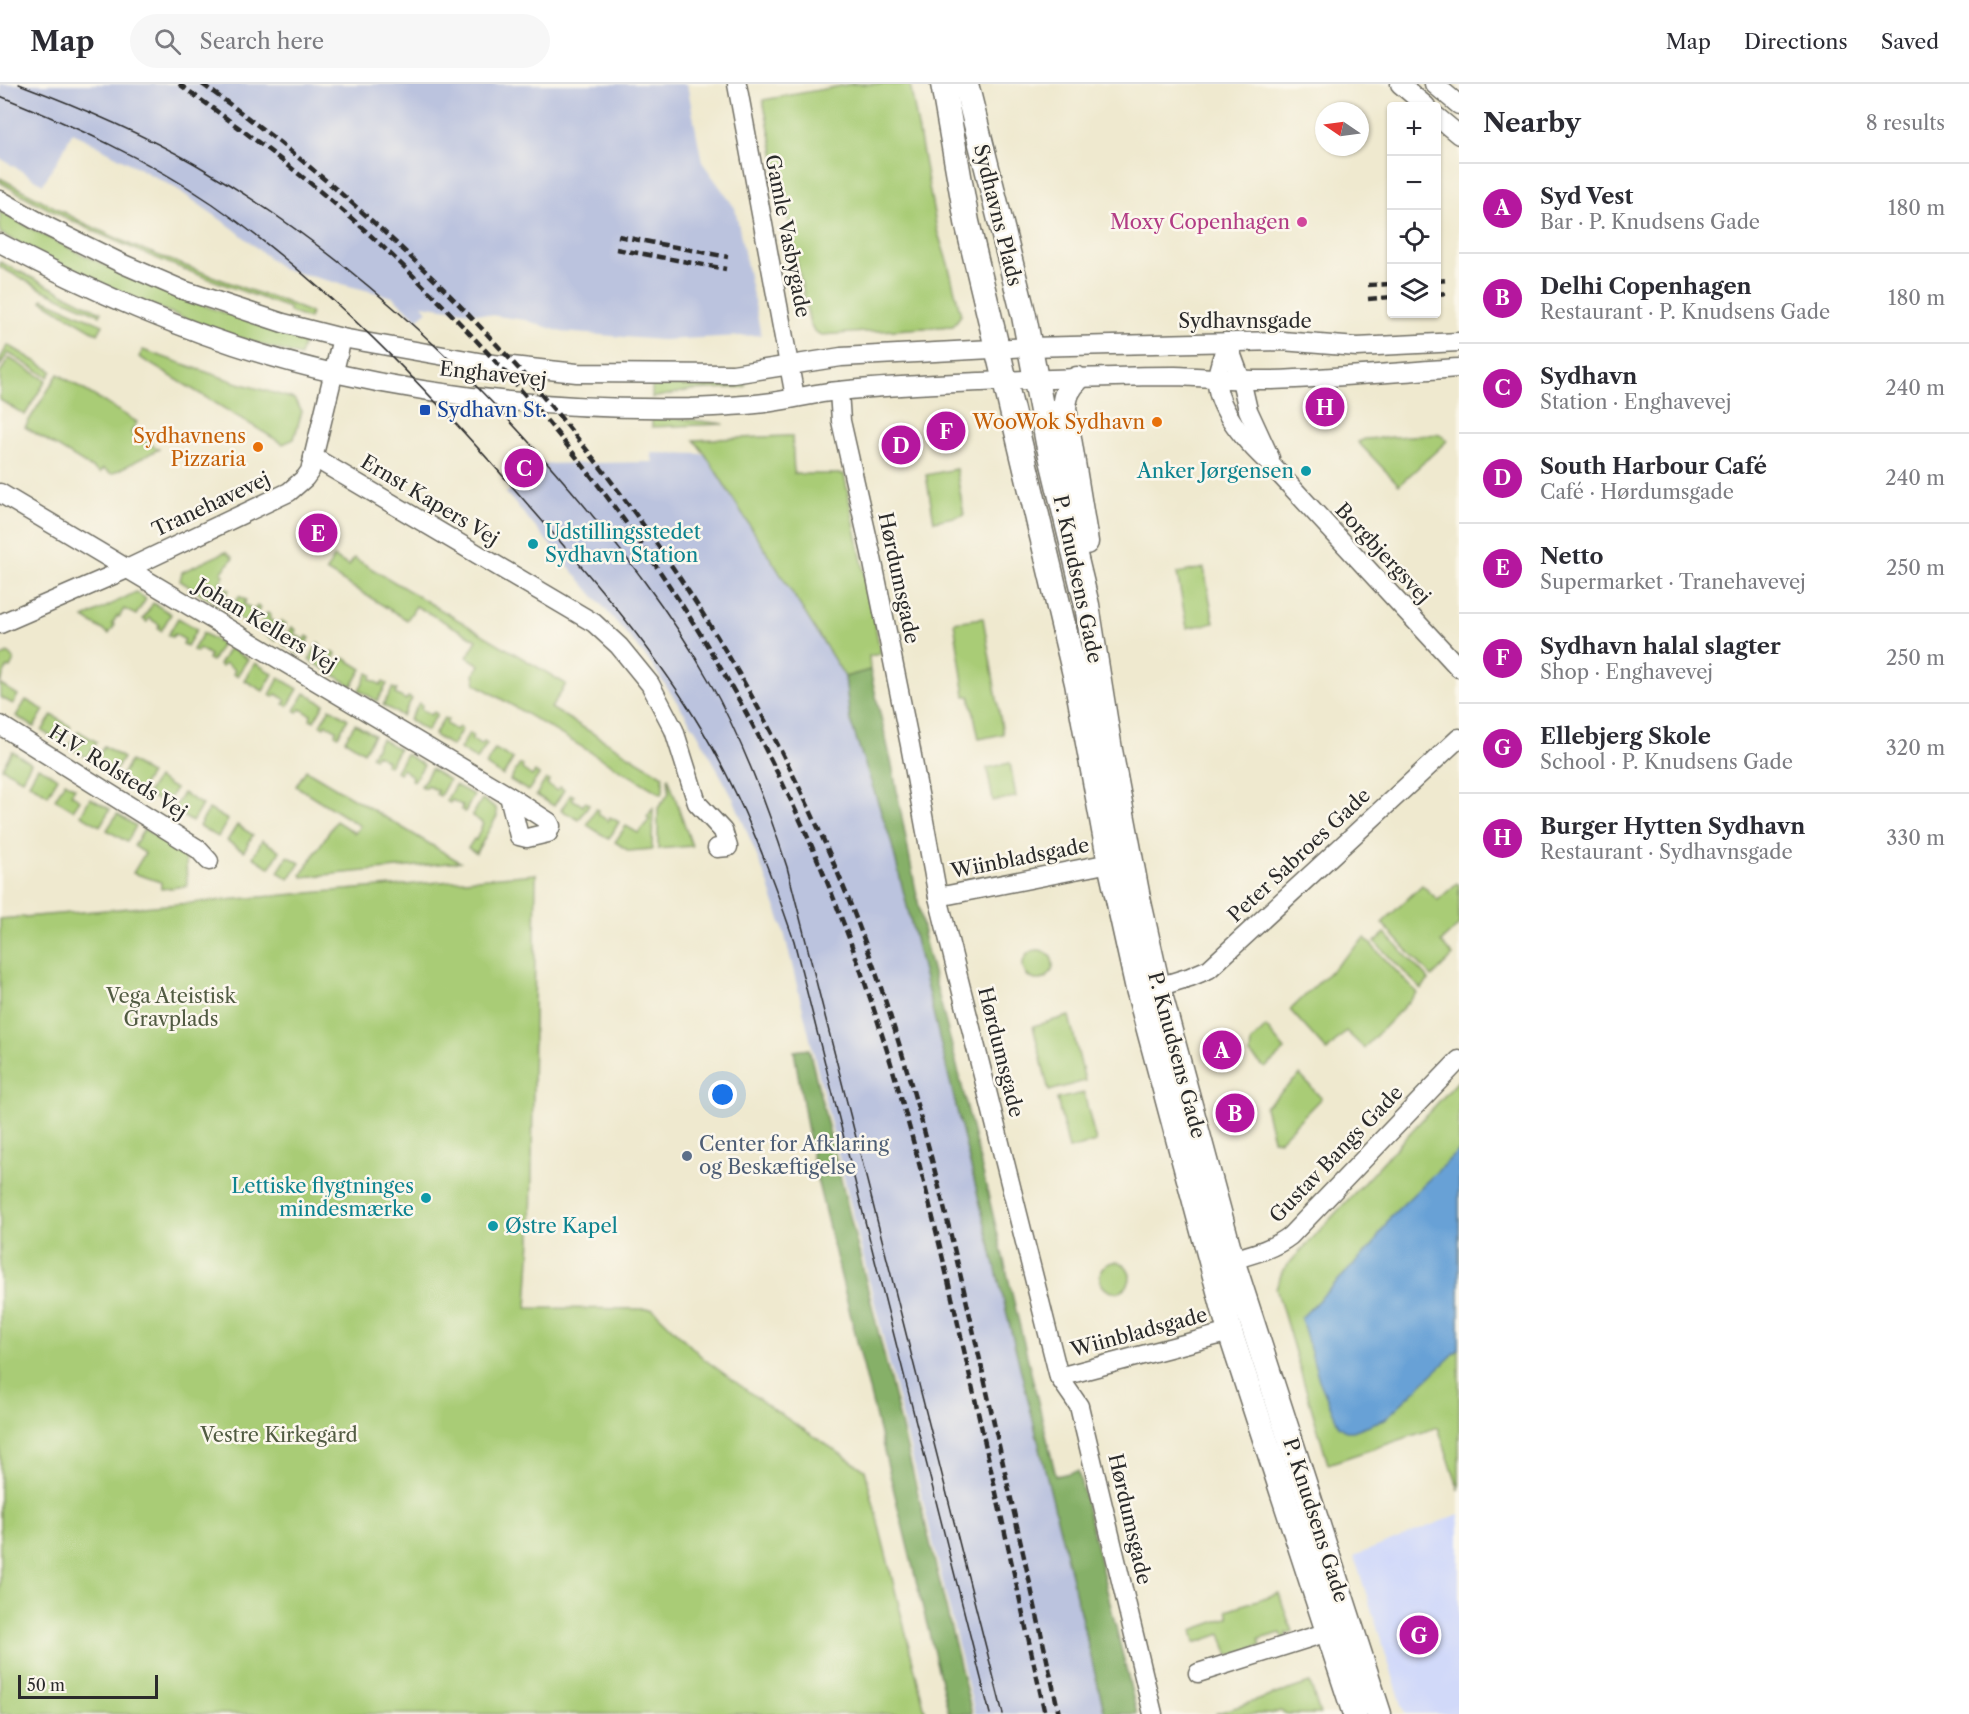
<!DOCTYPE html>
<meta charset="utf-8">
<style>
:root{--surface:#fff;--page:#f7f7f7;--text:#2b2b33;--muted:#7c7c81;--line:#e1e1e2;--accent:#b5179e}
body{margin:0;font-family:"Libre Caslon Text",serif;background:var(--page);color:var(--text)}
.controls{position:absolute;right:18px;top:18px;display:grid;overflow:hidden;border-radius:6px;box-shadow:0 2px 4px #0004}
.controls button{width:54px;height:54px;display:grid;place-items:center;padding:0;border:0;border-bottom:2px solid var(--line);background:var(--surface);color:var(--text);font:30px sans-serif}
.compass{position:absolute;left:1315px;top:18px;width:54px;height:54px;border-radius:50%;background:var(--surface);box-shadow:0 2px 4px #0004;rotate:283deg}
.scale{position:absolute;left:18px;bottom:15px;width:140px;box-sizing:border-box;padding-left:6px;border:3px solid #2b2b2b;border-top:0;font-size:16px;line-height:21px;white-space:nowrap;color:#2b2b2b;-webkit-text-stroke:4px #fbf7ec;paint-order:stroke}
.you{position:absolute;left:723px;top:1011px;width:21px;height:21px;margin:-15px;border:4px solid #fff;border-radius:50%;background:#1a73e8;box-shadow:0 0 0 9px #1a73e833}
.badge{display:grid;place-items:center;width:39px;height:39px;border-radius:50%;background:var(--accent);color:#fff;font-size:20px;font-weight:700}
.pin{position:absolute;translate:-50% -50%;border:3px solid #fff;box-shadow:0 2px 6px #0006}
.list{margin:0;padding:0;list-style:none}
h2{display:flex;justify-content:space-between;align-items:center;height:78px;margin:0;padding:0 24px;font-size:26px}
h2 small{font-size:20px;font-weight:400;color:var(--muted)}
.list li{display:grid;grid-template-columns:39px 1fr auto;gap:18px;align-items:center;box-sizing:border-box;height:90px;padding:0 24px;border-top:2px solid var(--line)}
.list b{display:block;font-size:22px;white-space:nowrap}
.list p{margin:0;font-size:20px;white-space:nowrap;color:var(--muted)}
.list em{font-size:20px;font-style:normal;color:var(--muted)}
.icon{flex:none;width:33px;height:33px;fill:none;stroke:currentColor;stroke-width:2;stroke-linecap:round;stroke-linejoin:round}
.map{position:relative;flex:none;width:1459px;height:1630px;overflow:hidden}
header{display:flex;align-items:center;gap:36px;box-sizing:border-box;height:84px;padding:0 30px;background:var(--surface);border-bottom:2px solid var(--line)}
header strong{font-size:28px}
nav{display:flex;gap:33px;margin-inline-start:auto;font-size:21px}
.search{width:420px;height:54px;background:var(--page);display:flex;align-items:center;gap:15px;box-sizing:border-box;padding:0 21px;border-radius:33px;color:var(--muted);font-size:22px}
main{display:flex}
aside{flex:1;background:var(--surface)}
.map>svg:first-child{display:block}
</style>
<header>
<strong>Map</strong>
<div class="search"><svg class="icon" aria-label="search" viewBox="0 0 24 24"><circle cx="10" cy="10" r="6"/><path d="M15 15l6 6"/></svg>Search here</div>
<nav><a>Map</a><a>Directions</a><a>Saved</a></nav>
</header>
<main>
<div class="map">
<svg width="1459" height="1630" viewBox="0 0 1459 1630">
<rect width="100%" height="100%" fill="#fbf7ec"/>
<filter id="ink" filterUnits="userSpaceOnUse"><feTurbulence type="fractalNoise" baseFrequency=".0167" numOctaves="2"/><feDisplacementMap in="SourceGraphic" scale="12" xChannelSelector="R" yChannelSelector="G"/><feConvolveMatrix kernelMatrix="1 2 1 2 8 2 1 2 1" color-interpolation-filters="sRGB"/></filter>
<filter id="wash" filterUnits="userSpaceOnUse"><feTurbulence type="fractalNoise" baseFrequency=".008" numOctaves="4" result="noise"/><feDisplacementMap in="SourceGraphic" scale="24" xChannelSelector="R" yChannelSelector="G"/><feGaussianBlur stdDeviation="1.35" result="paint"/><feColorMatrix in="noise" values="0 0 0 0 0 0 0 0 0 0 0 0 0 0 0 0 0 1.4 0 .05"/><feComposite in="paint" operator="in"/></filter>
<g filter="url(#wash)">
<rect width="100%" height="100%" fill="#efe9cf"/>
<!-- built -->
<path fill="#d1d9f9" d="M1459,1430v200h-54l-51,-158z"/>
<!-- industrial -->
<g fill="#bbc3de">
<path d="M0,0h687l15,78 33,46 26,127 -99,5 -100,-8 -37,-12 -103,-15 5,6 -9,8 -25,-22 -111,-28 -48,-40 -57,-40 -105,-57 -10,21 -19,31 -43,-26z"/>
<path d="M651,369l54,1 140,223 5,43 41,121 214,873h-130l-191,-782 -16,-49 -34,-83 -37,-68 -16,-24 -34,-50 -141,-165 34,-29 113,-2z"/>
</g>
<!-- green -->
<g fill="#a9cc76" stroke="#6a7c50" stroke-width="1.5">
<path d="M852,0h58l27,146 11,34 13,51 -8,11 -132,9 -7,-4 -4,-7 -47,-224z"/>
<path d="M0,94l82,44 49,23 115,44 40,13 25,11 -2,6 -20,-7v-4c-99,-35 -198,-72 -289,-126z"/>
<path d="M0,127c96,56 198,96 305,128l-5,17c-105,-29 -204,-71 -300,-123z"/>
<path d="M0,178l101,50 -1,3 -55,-24 -45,-24z"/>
<path d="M43,215l60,26 -5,9 -56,-33z"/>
<path d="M8,261l44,26 -4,6 -40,-24 -8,13v-7z"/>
<path d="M143,266l92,32 59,17 8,12 -8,28 -11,5 -144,-87z"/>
<path d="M9,274l37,22 -21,35 -25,-15v-27z"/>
<path d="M58,290l79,48 -6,11 28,16 -47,25 -9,-5 -3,4 -75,-46z"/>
<path d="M744,299l2,2 -2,2 -53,3 -39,8v-12z"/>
<path d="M652,334l32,1 40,5 -72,3z"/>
<path d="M1440,350l7,7 -48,44 -41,-43 7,-3z"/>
<path d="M787,352h5l2,38h50l37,180 -12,2 1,14 -25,7 -140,-223 -11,-14z"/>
<path d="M956,385l8,46 -30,6 -8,-46z"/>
<path d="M225,468l8,6 -12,15 3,2 -5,9 10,6 -9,16 -40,-25 2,-9z"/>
<path d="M334,473l15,9 5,-8 212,126 -15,24 112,68v15l-2,3 -185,-110 -2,-10 6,-9 -13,-8 10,-17 -61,-34 -9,14 -81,-49z"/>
<path d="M1204,484l10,55 -27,5 -10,-55z"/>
<path d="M136,508l10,7 -10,16 -12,-6 -5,8 -2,-1 -5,8 3,1 -6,9 -25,-16z"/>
<path d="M239,512l7,4 -2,4 10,6 3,-4 3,2 -10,17 -20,-12z"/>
<path d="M153,519l18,11 -10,17 -3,-3 2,-3 -11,-7 -2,4 -4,-3z"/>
<path d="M267,529l4,2 -2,4 10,6 3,-4 4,3 -10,17 -19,-12z"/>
<path d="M178,534l19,11 -10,17 -4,-2 2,-4 -10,-6 -3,3 -4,-2z"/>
<path d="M983,534l20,116 -24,5 -9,-43h-5l-11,-74z"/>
<path d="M292,543l4,3 -2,4 11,6 2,-4 3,2 -10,17 -17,-11z"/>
<path d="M203,549l19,11 -10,17 -4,-2 2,-4 -11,-7 -2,4 -4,-2z"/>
<path d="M318,559l3,2 -1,4 10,6 2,-4 4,3 -10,16 -17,-10z"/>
<path d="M229,564l19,11 -11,17 -4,-2 2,-4 -10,-7 -3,4 -3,-2z"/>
<path d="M8,569l6,7 -4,8 -3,-1 -7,17 18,11 -5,9 -13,-7v-40z"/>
<path d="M344,574l18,11 -10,17 -18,-11z"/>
<path d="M255,579l18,11 -10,17 -19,-11z"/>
<path d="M368,589l4,2 -2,4 11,6 2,-3 4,2 -10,17 -18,-11z"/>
<path d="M279,594l19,11 -10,17 -4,-2 2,-4 -10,-6 -3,3 -3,-2z"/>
<path d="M393,604l4,2 -2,4 11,6 2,-3 4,2 -10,17 -19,-11z"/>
<path d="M305,609l19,11 -10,17 -4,-2 1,-4 -10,-6 -3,3 -3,-2z"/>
<path d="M26,616l18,10 -10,17 -18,-11z"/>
<path d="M419,619l3,2 -1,4 10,6 3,-3 3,2 -10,17 -18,-11z"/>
<path d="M330,624l18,11 -10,17 -3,-2 1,-4 -10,-6 -2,3 -4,-2z"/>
<path d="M52,631l19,12 -10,16 -19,-12z"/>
<path d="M444,634l4,2 -2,4 10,6 3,-3 3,2 -10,17 -18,-11z"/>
<path d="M355,640l19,11 -10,17 -19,-12z"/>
<path d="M78,647l19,11 -10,16 -18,-11z"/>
<path d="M469,649l4,3 -2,3 10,6 3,-3 3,2 -10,16 -17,-11z"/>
<path d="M381,655l18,10 -10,17 -4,-2 2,-3 -10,-7 -3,4 -3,-2z"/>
<path d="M104,662l19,12 -10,16 -18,-12z"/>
<path d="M495,665l18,10 -10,17 -17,-11z"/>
<path d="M12,667l19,12 -9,16 -20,-11z"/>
<path d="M406,670l18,11 -10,16 -3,-2 1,-3 -10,-7 -3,4 -3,-2z"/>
<path d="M130,677l20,13 -10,16 -20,-12z"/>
<path d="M1010,679l6,34 -23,4 -6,-33z"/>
<path d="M520,680l3,2 -1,3 10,7 3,-4 4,3 -11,16 -18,-11z"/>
<path d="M38,683l20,11 -10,17 -19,-12z"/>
<path d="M431,685l18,11 -9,16 -4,-2 2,-3 -11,-6 -2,3 -4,-2z"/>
<path d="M306,686l154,92 -157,15 -2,-2 35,-54 19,12 5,-7 -64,-40z"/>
<path d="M668,693l24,69 -34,3v-41l11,-15z"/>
<path d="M157,694l18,11 -9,16 -19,-11z"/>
<path d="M546,695l3,2 -2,3 10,7 3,-4 4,3 -10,16 -18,-11z"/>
<path d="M65,698l10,6 -4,6 9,6 -7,10 -18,-11z"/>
<path d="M455,701l19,10 -9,17 -4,-3 2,-3 -11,-6 -2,3 -4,-2z"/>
<path d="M183,709l19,12 -10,17 -19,-12z"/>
<path d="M571,710l3,2 -2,3 11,7 2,-4 4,2 -10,16 -18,-10z"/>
<path d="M90,714l20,11 -10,17 -19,-11z"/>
<path d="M482,715l14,9 1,8 -21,37 -8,-5 6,-9 2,1 7,-17 -11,-7z"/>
<path d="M653,724l-1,41 -23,2 -14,-9 11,-16 12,7 12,-14 -3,-2z"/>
<path d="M209,725l19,11 -10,17 -19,-11z"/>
<path d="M596,725l3,2 -1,3 10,7 2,-4 9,5 -10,17 -22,-14z"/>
<path d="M117,730l19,12 -9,16 -20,-12z"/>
<path d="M237,741l16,10 -9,16 -17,-10z"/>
<path d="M144,745l37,23 5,9 1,25 -26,3v-7l-28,-9 12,-20 -11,-7z"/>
<path d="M262,756l18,11 -10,17 -17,-11z"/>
<path d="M288,772l12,7 -11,16 -11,-7z"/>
<path d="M536,790l-5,365 -4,69 126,1 51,50 67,49 94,62 61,244h-926v-795z"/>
<path d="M1457,799l2,2v40l-18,17 12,14 -21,21 -50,-54 40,-38 16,15z"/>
<path d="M1385,849l44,47 -8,9 -46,-47z"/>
<path d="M1365,854l52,55 -53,55 -18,-17 -19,20 -37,-41z"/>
<circle cx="1038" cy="881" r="15"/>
<path d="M1069,932l16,65 -36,10 -16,-65z"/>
<path d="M1266,943l19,23 -20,18 -15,-14 1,-12z"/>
<path d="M1300,991l21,23 -41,42 -7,-1 -8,-32z"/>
<path d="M1459,996v410l-21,-63 -110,37 -52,-176 7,-18z"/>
<path d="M1084,1009l12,49 -27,7 -12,-50z"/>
<circle cx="1115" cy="1193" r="15"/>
<path d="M1279,1509l13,39 -6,1v4l-3,2 -2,-6 -22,6 2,6 -32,11 -8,-22 -26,9 -3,-13 37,-13 -2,-7z"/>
<path d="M1310,1599l10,31h-33l-7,-3 -8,3h-57z"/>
</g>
<!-- forest -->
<g fill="#86b067" stroke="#586e49" stroke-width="1.5">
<path d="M870,586l22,95 32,168 -1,1 36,140 97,402 22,-5 59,243h-32l-214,-873 -41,-121 -5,-43z"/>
<path d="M809,965l163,665h-23l-135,-547 -20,-116z"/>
</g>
<!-- water -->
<path fill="#67a1d6" stroke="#496680" stroke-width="1.5" d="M1459,1066v199l-74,70 -32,12h-7l-7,-5 -20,-46 -18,-62 72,-73 17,-28z"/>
</g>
<g filter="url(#ink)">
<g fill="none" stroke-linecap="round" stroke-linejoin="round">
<defs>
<g id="minor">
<path d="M737,0l58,313"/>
<path d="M1400,0l26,22"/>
<path d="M1434,0l25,21"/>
<path d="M1436,32l23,19"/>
<path d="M0,116l48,27 75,37 60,26 100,33 59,15 142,25 93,10 156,1 108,-17 188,-10 253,-6 75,6 102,-5"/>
<path d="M0,159c106,56 217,104 334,130 115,26 238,37 356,35 25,-1 50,-2 75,-5 25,-3 49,-10 74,-12 47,-5 95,-7 142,-9 64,-3 130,-6 194,-6 33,1 65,5 97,4 63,-2 125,-8 187,-12"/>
<path d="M1227,258c-3,11 -9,25 -10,36 -2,32 35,70 57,90l185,200"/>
<path d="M1227,258l14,38 7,30 22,48"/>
<path d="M839,307l2,30 30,132 39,192 28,152 121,480 20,29 74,308"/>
<path d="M313,373l281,166 25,23 31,38 24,46 23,73 26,28 5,16 -11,1"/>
<path d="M0,409l509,303 40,26 2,4 -3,7 -21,5 -8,-2 -10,-40"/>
<path d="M0,540l127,-55 162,-77 16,-14 5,-7 32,-133"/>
<path d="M0,641l198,124 11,12"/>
<path d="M938,813l172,-34"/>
<path d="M1158,903l32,-10 19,-8 250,-231"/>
<path d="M1232,1176c21,-6 41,-11 58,-24l169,-176"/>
<path d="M1059,1293l171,-45"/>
<path d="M1198,1589l130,-41"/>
</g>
<g id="major">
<path d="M943,0l24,138 110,461 33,180 28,126 92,343 125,382"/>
<path d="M966,0l58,232 24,127 39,162 23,145 28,148 20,89 74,273 147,454"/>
<path d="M1077,295c-9,9 -12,16 -13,29l22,134"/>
</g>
</defs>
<!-- minor casing -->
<use href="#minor" stroke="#706e64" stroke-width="21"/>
<!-- major casing -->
<use href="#major" stroke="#706e64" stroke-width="27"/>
<!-- minor -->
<use href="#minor" stroke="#fff" stroke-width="18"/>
<!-- major -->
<use href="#major" stroke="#fff" stroke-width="24"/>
<!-- tram -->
<g stroke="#2b2b2b" stroke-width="1.5">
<path d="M19,0c61,23 120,48 176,80 145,83 269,200 376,326 51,60 99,121 137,189 34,59 58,123 79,188l216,847"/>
<path d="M0,12c74,30 147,63 213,108 115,80 212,183 304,288 65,75 133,150 184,236 40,67 68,139 93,213l196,773"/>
</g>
<!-- rail -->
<g stroke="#2b2b2b" stroke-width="4.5" stroke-dasharray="9 4.5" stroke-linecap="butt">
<path d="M179,0c70,50 139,102 202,161 211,197 381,445 477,718 46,129 78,263 108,396 27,119 53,237 79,355"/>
<path d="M202,0c302,216 542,521 668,872 47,132 79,268 110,404 26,118 53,236 79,354"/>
<path d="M618,152l110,21"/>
<path d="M616,165l110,20"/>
<path d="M1436,197l11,-1"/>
<path d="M1368,201l24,-1"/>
<path d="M1436,210l13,-1"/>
<path d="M1368,215l24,-2"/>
</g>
</g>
</g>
<!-- markers -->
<circle fill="#d1479c" stroke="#fbf7ec" stroke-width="2" cx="1302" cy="138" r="6"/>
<rect fill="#1a4fb4" stroke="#fbf7ec" stroke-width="2" x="419" y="320" width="12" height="12" rx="3"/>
<g fill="#e8710a" stroke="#fbf7ec" stroke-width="2">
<circle cx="1157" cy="338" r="6"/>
<circle cx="258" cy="363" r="6"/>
</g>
<g fill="#0f9aa8" stroke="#fbf7ec" stroke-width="2">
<circle cx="1306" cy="387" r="6"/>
<circle cx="533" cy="460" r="6"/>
<circle cx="426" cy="1114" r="6"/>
<circle cx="493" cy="1142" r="6"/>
</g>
<circle fill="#5c6f8a" stroke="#fbf7ec" stroke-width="2" cx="687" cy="1072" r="6"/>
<g text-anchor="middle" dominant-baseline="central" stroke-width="5" stroke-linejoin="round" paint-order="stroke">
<!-- street labels -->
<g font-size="20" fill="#2b2b2b" stroke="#fbf7ec">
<text transform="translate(998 131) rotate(76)">Sydhavns Plads</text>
<text transform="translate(788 152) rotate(79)">Gamle Vasbygade</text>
<text x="1245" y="237">Sydhavnsgade</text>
<text transform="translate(493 290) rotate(6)">Enghavevej</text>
<text transform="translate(430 416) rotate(31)">Ernst Kapers Vej</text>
<text transform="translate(211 420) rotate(-25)">Tranehavevej</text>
<text transform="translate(1383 469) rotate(47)">Borgbjergsvej</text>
<text transform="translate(899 494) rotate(78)">Hørdumsgade</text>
<text transform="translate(1078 495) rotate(78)">P. Knudsens Gade</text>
<text transform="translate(266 541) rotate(31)">Johan Kellers Vej</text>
<text transform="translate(118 688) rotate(32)">H.V. Rolsteds Vej</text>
<text transform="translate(1299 771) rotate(-43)">Peter Sabroes Gade</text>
<text transform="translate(1020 774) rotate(-11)">Wiinbladsgade</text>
<text transform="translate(1001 968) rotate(76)">Hørdumsgade</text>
<text transform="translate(1177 971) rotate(75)">P. Knudsens Gade</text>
<text transform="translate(1336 1070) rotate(-46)">Gustav Bangs Gade</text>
<text transform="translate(1139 1248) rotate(-15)">Wiinbladsgade</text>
<text transform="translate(1130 1435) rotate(77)">Hørdumsgade</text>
<text transform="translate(1316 1436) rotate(72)">P. Knudsens Gade</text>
</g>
<!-- hotel labels -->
<g font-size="20" fill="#b23c85" stroke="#fbf7ec" text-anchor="end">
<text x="1290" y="138">Moxy Copenhagen</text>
</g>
<!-- transit labels -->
<g font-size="20" fill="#164399" stroke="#fbf7ec" text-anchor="start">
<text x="437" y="326">Sydhavn St.</text>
</g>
<!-- food labels -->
<g font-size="20" fill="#c56008" stroke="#fbf7ec" text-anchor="end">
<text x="1145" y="338">WooWok Sydhavn</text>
<text x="246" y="352">Sydhavnens<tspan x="246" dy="23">Pizzaria</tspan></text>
</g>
<!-- culture labels -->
<g font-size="20" fill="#0d838f" stroke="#fbf7ec" text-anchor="end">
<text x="1294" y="387">Anker Jørgensen</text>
<text x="545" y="448" text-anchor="start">Udstillingsstedet<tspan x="545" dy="23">Sydhavn Station</tspan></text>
<text x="414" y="1102">Lettiske flygtninges<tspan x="414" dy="23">mindesmærke</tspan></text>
<text x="505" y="1142" text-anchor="start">Østre Kapel</text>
</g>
<!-- park labels -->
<g font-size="20" fill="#515b42" stroke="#fbf7ec">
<text x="171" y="912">Vega Ateistisk<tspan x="171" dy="23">Gravplads</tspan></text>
<text x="279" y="1351">Vestre Kirkegård</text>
</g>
<!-- service labels -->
<g font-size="20" fill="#4e5e75" stroke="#fbf7ec" text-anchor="start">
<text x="699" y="1060">Center for Afklaring<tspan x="699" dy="23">og Beskæftigelse</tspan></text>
</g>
</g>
</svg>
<div class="controls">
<button>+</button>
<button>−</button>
<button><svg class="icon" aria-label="locate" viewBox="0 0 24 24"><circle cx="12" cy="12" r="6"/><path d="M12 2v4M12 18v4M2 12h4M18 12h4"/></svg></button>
<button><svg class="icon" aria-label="layers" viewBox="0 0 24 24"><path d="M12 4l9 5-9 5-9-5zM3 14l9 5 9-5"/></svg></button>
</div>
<svg class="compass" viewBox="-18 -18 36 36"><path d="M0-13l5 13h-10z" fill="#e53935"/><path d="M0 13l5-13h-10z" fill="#7c7c81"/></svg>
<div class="scale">50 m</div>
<div class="you"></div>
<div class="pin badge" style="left:1222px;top:966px">A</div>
<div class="pin badge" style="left:1235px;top:1029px">B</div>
<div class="pin badge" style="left:524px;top:384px">C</div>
<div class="pin badge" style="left:901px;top:361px">D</div>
<div class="pin badge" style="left:318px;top:449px">E</div>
<div class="pin badge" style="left:946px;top:347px">F</div>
<div class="pin badge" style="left:1419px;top:1551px">G</div>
<div class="pin badge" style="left:1325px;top:323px">H</div>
</div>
<aside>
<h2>Nearby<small>8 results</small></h2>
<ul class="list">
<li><span class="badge">A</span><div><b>Syd Vest</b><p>Bar · P. Knudsens Gade</p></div><em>180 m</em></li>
<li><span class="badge">B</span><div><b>Delhi Copenhagen</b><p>Restaurant · P. Knudsens Gade</p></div><em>180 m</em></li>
<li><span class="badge">C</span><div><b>Sydhavn</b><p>Station · Enghavevej</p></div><em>240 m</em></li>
<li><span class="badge">D</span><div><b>South Harbour Café</b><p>Café · Hørdumsgade</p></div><em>240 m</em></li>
<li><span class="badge">E</span><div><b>Netto</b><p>Supermarket · Tranehavevej</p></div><em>250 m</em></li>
<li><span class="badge">F</span><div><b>Sydhavn halal slagter</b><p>Shop · Enghavevej</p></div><em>250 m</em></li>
<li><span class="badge">G</span><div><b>Ellebjerg Skole</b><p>School · P. Knudsens Gade</p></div><em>320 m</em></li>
<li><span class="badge">H</span><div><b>Burger Hytten Sydhavn</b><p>Restaurant · Sydhavnsgade</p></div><em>330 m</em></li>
</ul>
</aside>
</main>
